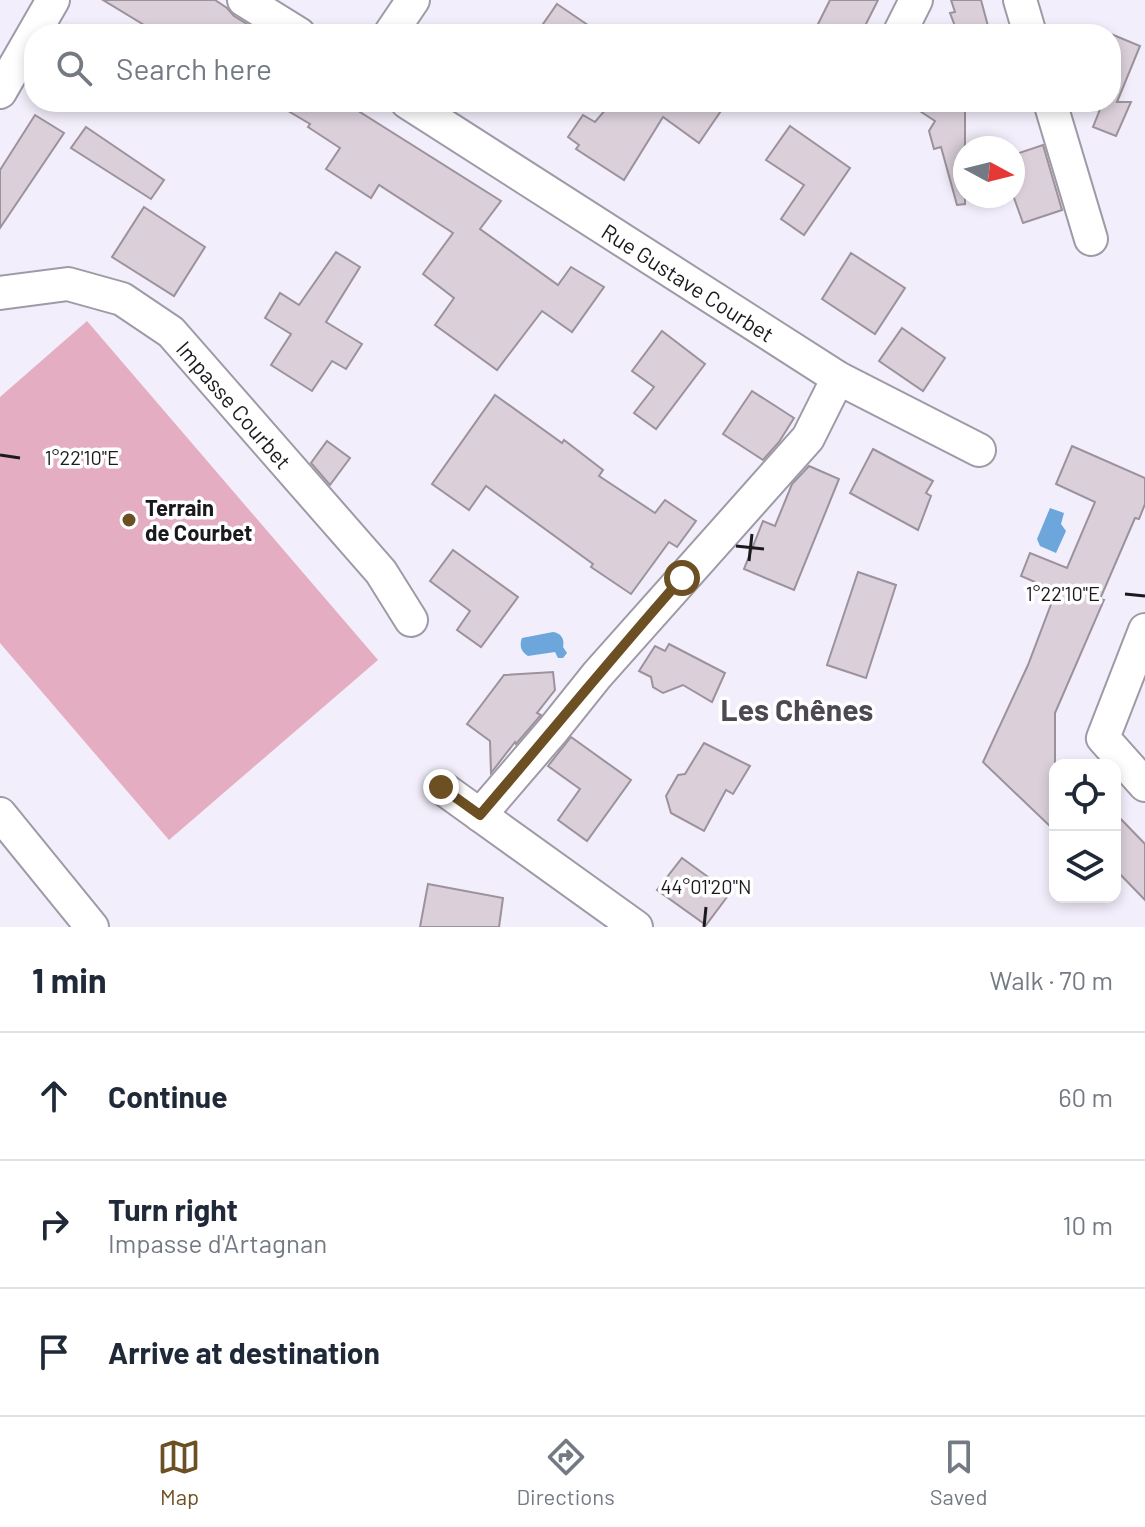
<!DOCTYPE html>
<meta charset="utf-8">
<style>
:root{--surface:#fff;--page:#f6f6f7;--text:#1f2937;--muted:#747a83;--line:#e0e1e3;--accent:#6c5023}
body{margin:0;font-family:Barlow,sans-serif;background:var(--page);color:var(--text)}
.controls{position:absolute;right:24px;bottom:24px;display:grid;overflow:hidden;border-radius:16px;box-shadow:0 4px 12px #0003}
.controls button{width:72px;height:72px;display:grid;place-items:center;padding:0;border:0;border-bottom:2px solid var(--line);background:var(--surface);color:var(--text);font:40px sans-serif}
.compass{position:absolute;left:953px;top:136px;width:72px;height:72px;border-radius:50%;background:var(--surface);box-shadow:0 4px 12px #0003;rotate:97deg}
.stop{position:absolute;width:24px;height:24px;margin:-18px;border:6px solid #6c5023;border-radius:50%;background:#fff}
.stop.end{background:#6c5023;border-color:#fff;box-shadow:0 2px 8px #0008}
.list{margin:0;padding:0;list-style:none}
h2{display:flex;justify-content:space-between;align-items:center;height:104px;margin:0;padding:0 32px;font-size:34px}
h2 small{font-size:26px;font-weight:400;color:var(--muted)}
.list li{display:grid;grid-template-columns:52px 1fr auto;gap:24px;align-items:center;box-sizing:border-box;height:128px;padding:0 32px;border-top:2px solid var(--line)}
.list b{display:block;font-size:30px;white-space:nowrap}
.list p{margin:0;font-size:26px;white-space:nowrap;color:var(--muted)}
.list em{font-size:26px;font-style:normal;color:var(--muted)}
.icon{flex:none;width:44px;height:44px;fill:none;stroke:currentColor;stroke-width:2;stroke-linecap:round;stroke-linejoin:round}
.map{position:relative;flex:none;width:1145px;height:927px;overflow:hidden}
.search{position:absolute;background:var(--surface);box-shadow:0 4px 12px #0003;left:24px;right:24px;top:24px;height:88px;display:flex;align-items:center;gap:20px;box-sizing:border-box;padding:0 28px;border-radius:32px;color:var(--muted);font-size:30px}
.sheet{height:488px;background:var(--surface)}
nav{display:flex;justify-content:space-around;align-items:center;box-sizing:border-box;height:112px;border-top:2px solid var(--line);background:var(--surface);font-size:22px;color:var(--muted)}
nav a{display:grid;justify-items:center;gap:4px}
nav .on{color:var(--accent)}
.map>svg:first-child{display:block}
</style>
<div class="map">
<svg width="1145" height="927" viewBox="0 0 1145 927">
<rect width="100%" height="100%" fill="#f2eefb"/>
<!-- green -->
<path fill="#e5adc2" d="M87,321l291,339 -209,180 -169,-197v-246z"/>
<!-- water -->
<g fill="#6ca6db">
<path d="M1050,508l14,5 -3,11 5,7 -10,22 -16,-7 -3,-7z"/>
<path d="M553,632c8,1 12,7 10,15l4,6 -4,5h-5l-3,-6 -27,4c-7,-4 -9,-11 -6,-18z"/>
</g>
<!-- building -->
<g fill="#dbd0da" stroke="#9c929b" stroke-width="2">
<path d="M103,0h112l12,8 7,8 29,18h-104z"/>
<path d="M830,0h48l-17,34h-48z"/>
<path d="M951,0h30l7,26 -6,2 2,6h-26l-8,-21 5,-1z"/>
<path d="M557,4l44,30h-65z"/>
<path d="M1111,34l29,12 -23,56h14l-15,34 -23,-9 10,-25h8z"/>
<path d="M273,102h71l157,99 -21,28 78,56 13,-18 33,20 -32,45 -30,-21 -45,59 -62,-45 19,-27 -31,-24 30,-41 -74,-48 -8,13 -45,-29 14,-21 -32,-21 2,-3z"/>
<path d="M612,102h115l-28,41 -36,-26 -39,63 -48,-31 3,-4 -11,-8 15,-22 12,7z"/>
<path d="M906,102h59v102l-8,1 -16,-58 -7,2 -5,-18 6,-10z"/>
<path d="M35,115l29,18 -64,95v-58z"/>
<path d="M790,126l60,42 -46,67 -23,-16 23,-34 -38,-25z"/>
<path d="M86,127l78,53 -13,19 -80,-51z"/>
<path d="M1043,145l19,65 -39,13 -10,-28v-40z"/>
<path d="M144,207l61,40 -31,49 -62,-39z"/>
<path d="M336,252l24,15 -34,55 36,22 -16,25 -14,-8 -20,30 -41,-26 20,-31 -26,-16 15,-25 19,12z"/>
<path d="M851,253l54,35 -30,46 -53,-35z"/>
<path d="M902,328l43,30 -22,33 -44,-30z"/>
<path d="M662,331l43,33 -49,65 -22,-16 20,-26 -22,-16z"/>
<path d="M752,391l42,27 -15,24 -16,18 -40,-26z"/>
<path d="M495,395l67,48 2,-3 39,30 -4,6 56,37 10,-13 31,21 -19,26 -8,-5 -38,52 -40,-27 2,-3 -107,-78 -17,24 -37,-26z"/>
<path d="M327,441l23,17 -20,27 -19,-22z"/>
<path d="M1072,446l73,32v26l-6,15 -4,-1 -35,81 4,1 -49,113v118l-72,-69 45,-97 28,-74 -35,-15 9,-23 37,15 28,-66 -39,-18z"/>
<path d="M873,449l60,32 -7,12 5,3 -13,34 -68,-37z"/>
<path d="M809,466l30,13 -45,111 -50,-21 19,-48 12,5 17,-42z"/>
<path d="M453,550l65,47 -37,50 -24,-17 13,-19 -40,-30z"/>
<path d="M858,572l38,13 -30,93 -39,-13z"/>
<path d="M669,644l56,29 -13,29 -29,-17 -20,8 -10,-6 -2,-10 -12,-6 16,-25 10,5z"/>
<path d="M553,672l2,18 -18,23 4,2 -25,29 -1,-2 -24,31 -1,-32 -23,-17 37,-49z"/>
<path d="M571,737l60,43 -44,61 -29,-21 22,-31 -32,-23z"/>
<path d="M704,743l46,23 -17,28 -7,-4 -22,41 -33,-18 -5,-17 12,-21 7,-1z"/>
<path d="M1115,813l30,31v56l-30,-31z"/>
<path d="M682,858l48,35 -24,32 -49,-35z"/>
<path d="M428,884l75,14 -4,29h-79z"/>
</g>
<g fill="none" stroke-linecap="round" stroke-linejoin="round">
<defs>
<g id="minor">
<path d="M244,0l55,34"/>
<path d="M1020,0l10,34"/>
<path d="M390,34l23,-34"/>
<path d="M899,34l17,-34"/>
<path d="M0,92l53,-92"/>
<path id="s1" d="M407,102l431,276 141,72"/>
<path d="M1050,102l41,137"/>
<path id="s2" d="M0,293l68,-9 54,15 49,33 210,240 30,48"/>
<path d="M1145,630l-42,108 42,47"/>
<path d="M441,787l195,140"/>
<path d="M0,814l92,113"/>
<path d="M480,815l73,-85 44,-55 211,-237 30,-60"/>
</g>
</defs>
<!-- minor casing -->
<use href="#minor" stroke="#9e9aa6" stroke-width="36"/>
<!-- minor -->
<use href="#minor" stroke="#fff" stroke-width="32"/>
</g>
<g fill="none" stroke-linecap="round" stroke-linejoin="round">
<!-- route -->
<path stroke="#6c5023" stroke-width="10" d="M441,787l39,28c68,-79 133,-159 202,-237"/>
</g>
<!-- ticks -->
<path fill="none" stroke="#1a191d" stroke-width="3" d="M0,455l20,3M736,546l28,3M749,561l3,-27M1125,594l20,2M704,927l2,-20"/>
<!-- markers -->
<circle fill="#6c5023" stroke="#fff" stroke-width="3" cx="129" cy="520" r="8"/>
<g text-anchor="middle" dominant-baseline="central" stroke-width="7" stroke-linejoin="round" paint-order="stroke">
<!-- street labels -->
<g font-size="22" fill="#1a191d" stroke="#fff">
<text stroke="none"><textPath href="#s1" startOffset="334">Rue Gustave Courbet</textPath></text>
<text stroke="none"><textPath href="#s2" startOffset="280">Impasse Courbet</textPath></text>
</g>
<!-- poi labels -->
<g font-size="22" font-weight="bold" fill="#1a191d" stroke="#fff" text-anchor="start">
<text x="145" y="507">Terrain<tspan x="145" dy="25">de Courbet</tspan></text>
</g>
<!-- district labels -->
<g font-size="30" font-weight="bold" fill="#4c4953" stroke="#fff">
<text x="797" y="709">Les Chênes</text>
</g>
</g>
<g font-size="20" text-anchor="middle" fill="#1a191d" stroke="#fff" stroke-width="7" stroke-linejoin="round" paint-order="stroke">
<text x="82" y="465">1°22'10"E</text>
<text x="1063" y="601">1°22'10"E</text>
<text x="706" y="894">44°01'20"N</text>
</g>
</svg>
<div class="controls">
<button><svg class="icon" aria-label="locate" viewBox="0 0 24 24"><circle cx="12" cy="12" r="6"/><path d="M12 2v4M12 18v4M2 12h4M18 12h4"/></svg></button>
<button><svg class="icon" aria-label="layers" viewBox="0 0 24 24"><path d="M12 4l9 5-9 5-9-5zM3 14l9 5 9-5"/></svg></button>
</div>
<svg class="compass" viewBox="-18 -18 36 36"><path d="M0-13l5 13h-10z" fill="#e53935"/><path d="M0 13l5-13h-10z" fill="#747a83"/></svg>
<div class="stop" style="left:682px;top:578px"></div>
<div class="stop end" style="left:441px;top:787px"></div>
<div class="search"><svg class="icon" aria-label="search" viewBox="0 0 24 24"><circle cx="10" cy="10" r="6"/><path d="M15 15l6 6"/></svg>Search here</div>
</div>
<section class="sheet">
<h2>1 min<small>Walk · 70 m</small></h2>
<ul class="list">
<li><svg class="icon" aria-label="ahead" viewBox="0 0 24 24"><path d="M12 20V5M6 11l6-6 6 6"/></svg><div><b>Continue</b></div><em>60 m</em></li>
<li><svg class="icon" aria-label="right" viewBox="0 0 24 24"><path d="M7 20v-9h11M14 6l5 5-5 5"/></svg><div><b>Turn right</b><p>Impasse d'Artagnan</p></div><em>10 m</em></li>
<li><svg class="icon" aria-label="arrive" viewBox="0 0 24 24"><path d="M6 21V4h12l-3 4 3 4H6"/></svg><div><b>Arrive at destination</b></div></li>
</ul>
</section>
<nav>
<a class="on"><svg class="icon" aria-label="map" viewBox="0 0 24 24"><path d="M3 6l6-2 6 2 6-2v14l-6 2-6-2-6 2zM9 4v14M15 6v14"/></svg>Map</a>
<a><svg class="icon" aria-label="directions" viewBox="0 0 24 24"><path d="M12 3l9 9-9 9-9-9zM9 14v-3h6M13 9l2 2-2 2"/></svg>Directions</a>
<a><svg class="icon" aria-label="saved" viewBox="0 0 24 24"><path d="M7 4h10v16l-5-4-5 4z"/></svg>Saved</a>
</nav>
